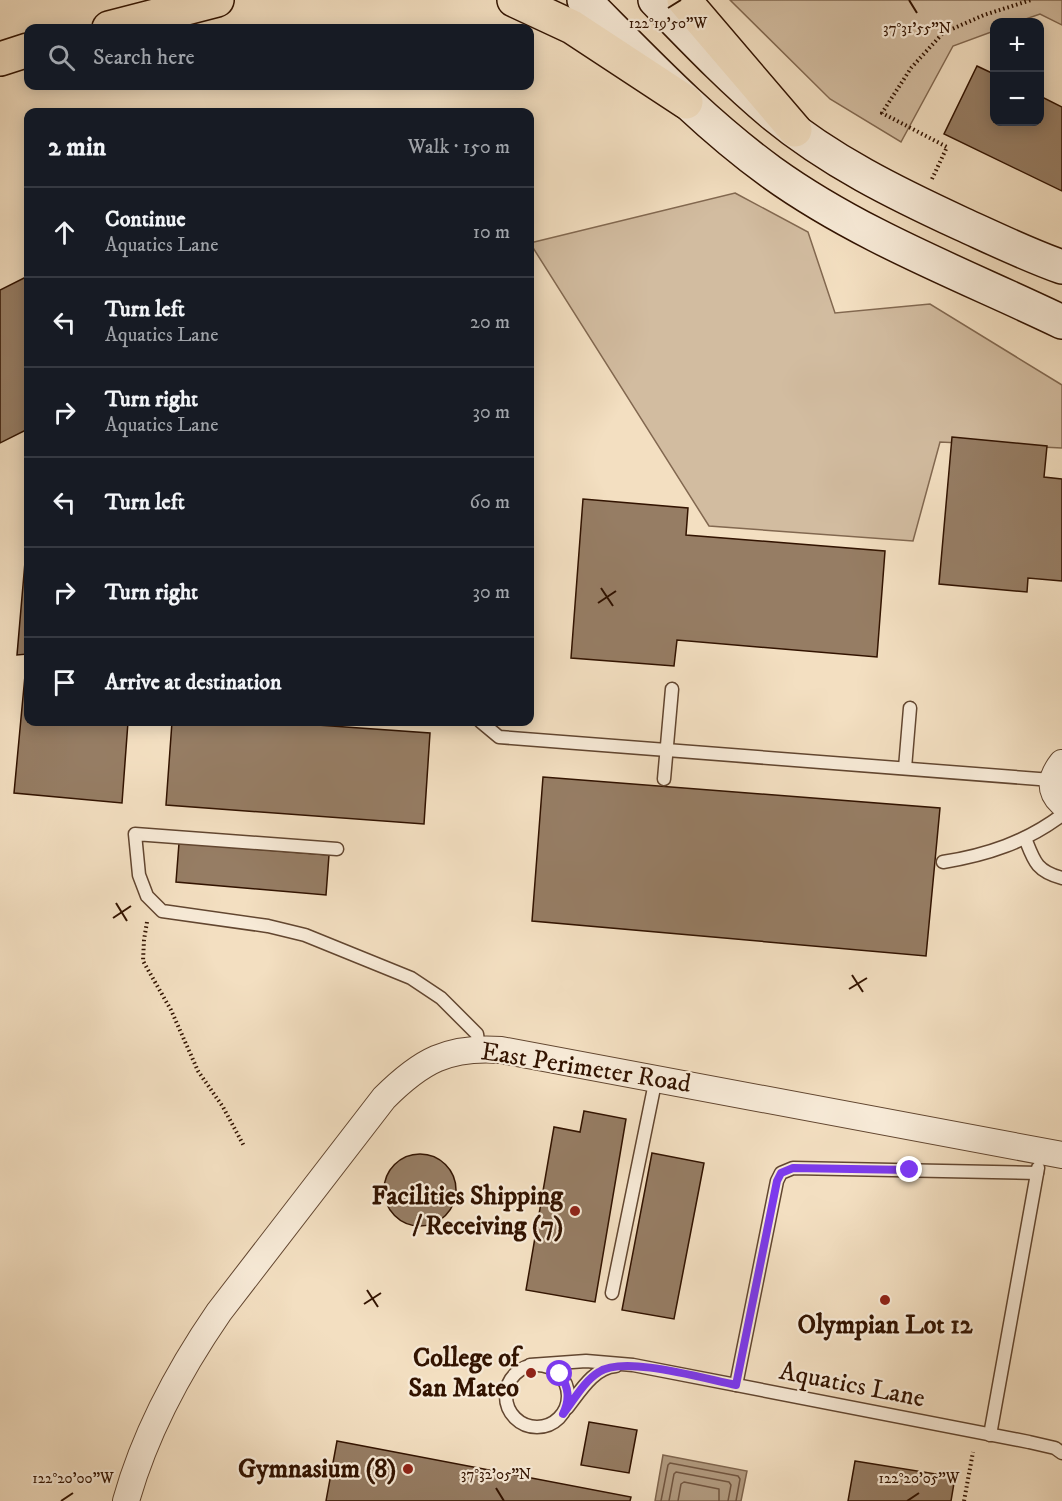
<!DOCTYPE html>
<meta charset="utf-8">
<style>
:root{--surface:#171b24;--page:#20242c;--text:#f1f3f6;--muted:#9ea1a6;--line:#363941}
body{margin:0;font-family:"IM FELL DW Pica",serif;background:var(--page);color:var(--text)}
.controls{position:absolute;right:18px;top:18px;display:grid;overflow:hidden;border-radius:12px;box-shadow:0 3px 15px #0003}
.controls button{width:54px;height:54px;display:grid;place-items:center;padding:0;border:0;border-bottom:2px solid var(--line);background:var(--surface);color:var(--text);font:30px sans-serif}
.stop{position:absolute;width:18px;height:18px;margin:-14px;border:4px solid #7c3aed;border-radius:50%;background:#fff}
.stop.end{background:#7c3aed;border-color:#fff;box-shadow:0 2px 6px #0008}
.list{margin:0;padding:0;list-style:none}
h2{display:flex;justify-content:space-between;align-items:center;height:78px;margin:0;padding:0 24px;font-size:26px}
h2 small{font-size:20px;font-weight:400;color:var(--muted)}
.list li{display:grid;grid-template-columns:39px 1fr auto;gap:18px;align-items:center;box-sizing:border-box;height:90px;padding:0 24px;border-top:2px solid var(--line)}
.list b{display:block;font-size:22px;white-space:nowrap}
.list p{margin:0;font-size:20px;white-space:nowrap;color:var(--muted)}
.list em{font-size:20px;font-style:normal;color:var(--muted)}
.icon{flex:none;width:33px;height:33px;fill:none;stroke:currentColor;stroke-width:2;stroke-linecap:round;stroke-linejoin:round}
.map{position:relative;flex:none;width:1062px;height:1501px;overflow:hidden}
.search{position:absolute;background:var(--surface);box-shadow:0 3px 15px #0003;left:24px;top:24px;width:510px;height:66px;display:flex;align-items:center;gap:15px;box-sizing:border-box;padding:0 21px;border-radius:12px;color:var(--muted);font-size:22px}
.panel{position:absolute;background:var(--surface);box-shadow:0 3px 15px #0003;left:24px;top:108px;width:510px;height:618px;border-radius:12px}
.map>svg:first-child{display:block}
</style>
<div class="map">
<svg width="1062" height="1501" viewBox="0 0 1062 1501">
<rect width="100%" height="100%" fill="#f3dfc1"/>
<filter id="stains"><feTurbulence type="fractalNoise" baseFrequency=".00333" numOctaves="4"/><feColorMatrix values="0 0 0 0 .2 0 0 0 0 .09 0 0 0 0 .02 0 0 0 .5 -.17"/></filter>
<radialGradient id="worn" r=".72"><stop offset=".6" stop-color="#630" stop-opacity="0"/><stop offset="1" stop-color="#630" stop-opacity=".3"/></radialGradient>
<!-- green -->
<g fill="#d2bca0" stroke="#826850" stroke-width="1.5">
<path d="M730,0h332v25l-22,-11 -23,8h-23v9l-41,15 -52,96 -71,-43z"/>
<path d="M735,193l73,39 27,81 95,-9 132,81v63l-122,-6 -27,99 -204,-15 -179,-283z"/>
</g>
<!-- water -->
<path fill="#b19a7f" stroke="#7e644c" stroke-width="1.5" d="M663,1455l84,16 -6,30h-86z"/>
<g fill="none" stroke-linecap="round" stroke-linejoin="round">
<!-- shore -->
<g stroke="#725640" stroke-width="1.5">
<path d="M661,1501l7,-36 2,-2 68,13 2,3 -4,22"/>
<path d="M669,1501l5,-27 2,-2 53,10 2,3 -3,16"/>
<path d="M678,1501l3,-17 3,-2 35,7v12"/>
</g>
</g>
<!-- building -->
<g fill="#967d64" stroke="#321300" stroke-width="1.5">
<path d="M977,66l17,8v48h46v-26l22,11v84l-118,-57z"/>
<path d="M28,276v153l-28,14v-153z"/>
<path d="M952,437l95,9 -3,31 18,2v102l-34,-3 -1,14 -88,-8z"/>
<path d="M583,499l105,9 -2,27 199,16 -8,106 -200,-17 -3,26 -103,-8z"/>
<path d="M25,562h3v160h100l-6,81 -108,-10 13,-139 -10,1z"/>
<path d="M172,722h103l155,11 -6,91 -258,-19z"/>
<path d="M543,777l397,31 -14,148 -394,-35z"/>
<path d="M179,843l150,12 -3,40 -150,-13z"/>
<path d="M584,1111l42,8 -31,183 -69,-12 28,-163 26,5z"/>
<path d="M652,1153l52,10 -30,156 -52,-9z"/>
<circle cx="420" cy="1190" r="36"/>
<path d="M589,1422l48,8 -8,43 -48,-8z"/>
<path d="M337,1441l294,56 -1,4h-304z"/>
<path d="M855,1461l100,16 -4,24h-103z"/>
</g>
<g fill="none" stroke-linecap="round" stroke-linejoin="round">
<defs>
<g id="lane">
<path d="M481,722l18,15 553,43"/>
<path d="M905,768l5,-60"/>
<path d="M664,779l8,-90"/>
<path d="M1025,838c9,23 11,33 37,40"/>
<path d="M337,849l-202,-15 4,41 8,21 15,15 106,15 37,9 106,43 30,20 36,36 2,14"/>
<path d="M943,862c44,-7 83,-20 119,-47"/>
<path d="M612,1293l44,-215"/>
<circle cx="537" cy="1396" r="31"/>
<path d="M530,1365l56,-4 47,4 396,77 26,6 7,5"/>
<path d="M736,1385l41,-204 4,-8 12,-5 244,5"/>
<path d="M567,1408c12,-15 27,-41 49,-42"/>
<path d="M990,1435l48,-267"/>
</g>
<g id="street">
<path d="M1062,763c-11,14 -14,27 0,40"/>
<path d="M126,1501c19,-68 53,-131 93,-189l165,-214c37,-37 64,-52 117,-48l561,105"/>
</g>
<g id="secondary">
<path d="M584,0c60,60 118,122 187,172 89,64 193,103 291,150"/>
<path d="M655,0c38,39 76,79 118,114 57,47 122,79 189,110 33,15 66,31 100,43"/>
</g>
<g id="highway">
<path d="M514,0l58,27 114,75"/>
<path d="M684,0l111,130"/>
<path d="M109,28l108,-28"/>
<path d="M0,59l28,-9"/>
</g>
</defs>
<!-- lane casing -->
<use href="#lane" stroke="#624630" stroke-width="15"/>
<!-- street casing -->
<use href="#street" stroke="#624630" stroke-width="28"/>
<!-- secondary casing -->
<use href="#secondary" stroke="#321300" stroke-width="36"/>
<!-- highway casing -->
<use href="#highway" stroke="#321300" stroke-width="36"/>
<!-- path -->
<g stroke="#321300" stroke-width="4" stroke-dasharray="1.5 3" stroke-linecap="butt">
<path d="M932,179l15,-32 -65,-34 29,-45 32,-35 41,-18 47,-15"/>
<path d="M147,922l-3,18 -1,21 28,49 27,61 25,36 21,39"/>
<path d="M964,1501l9,-49"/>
</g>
<!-- lane -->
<use href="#lane" stroke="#f7ead7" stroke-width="12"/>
<!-- street -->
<use href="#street" stroke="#f7ead7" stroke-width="26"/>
<!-- secondary -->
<use href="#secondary" stroke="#f7ead7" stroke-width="33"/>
<!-- highway -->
<use href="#highway" stroke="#f3dfc1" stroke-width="33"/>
</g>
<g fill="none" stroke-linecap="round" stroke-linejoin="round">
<!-- route -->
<path stroke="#7c3aed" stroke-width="8" d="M560,1374c9,14 10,25 3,40 11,-14 21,-33 36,-42 25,-17 106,7 137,13l41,-204 4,-8 12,-5 117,2"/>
</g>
<!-- ticks -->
<path fill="none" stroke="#321300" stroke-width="2" d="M909,0l8,13M668,8l13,-8M601,588l12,18M598,603l18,-12M116,903l11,18M113,918l18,-12M852,975l11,17M849,989l18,-11M367,1290l11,17M364,1304l17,-11M496,1488l8,13M61,1501l12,-8M907,1501l12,-8"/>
<!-- markers -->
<g fill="#8f2418" stroke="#f7ead7" stroke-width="2">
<circle cx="575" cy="1211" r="6"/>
<circle cx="885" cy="1300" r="6"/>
<circle cx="531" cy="1373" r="6"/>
<circle cx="408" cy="1469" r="6"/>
</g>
<g text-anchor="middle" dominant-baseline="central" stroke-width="4.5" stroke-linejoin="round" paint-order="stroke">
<!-- street labels -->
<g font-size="26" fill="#321300" stroke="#f7ead7">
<text transform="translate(586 1068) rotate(9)">East Perimeter Road</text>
<text transform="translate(852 1385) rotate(11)">Aquatics Lane</text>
</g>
<!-- poi labels -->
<g font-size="26" font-weight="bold" fill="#321300" stroke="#f7ead7" text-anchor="end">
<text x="563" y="1196">Facilities Shipping<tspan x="563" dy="30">/ Receiving (7)</tspan></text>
<text x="885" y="1325" text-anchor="middle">Olympian Lot 12</text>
<text x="519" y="1358">College of<tspan x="519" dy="30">San Mateo</tspan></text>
<text x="396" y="1469">Gymnasium (8)</text>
</g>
</g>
<g font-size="15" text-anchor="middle" fill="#321300" stroke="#f7ead7" stroke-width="4.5" stroke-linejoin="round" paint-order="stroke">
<text x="668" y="28">122°19'50"W</text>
<text x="917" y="33">37°31'55"N</text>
<text x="496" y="1479">37°32'05"N</text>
<text x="73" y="1483">122°20'00"W</text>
<text x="919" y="1483">122°20'05"W</text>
</g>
<rect width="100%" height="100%" filter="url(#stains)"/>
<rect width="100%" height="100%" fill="url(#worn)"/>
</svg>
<div class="controls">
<button>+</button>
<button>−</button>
</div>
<div class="stop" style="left:560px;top:1374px"></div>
<div class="stop end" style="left:910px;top:1170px"></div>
<div class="search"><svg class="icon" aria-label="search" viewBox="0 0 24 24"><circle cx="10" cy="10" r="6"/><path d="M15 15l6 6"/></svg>Search here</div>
<section class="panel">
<h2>2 min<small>Walk · 150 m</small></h2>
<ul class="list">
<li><svg class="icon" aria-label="ahead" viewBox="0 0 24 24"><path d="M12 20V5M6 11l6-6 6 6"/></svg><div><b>Continue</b><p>Aquatics Lane</p></div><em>10 m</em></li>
<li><svg class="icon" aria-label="left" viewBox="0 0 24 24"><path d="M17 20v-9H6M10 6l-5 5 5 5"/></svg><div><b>Turn left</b><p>Aquatics Lane</p></div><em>20 m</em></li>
<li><svg class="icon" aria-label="right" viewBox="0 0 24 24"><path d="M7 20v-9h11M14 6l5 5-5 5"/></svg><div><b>Turn right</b><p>Aquatics Lane</p></div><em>30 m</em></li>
<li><svg class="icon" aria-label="left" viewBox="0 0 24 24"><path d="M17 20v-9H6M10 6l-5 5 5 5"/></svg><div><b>Turn left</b></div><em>60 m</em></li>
<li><svg class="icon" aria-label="right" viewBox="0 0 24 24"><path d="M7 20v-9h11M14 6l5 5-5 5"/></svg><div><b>Turn right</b></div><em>30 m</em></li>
<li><svg class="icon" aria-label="arrive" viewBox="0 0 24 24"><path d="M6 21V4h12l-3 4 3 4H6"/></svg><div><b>Arrive at destination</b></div></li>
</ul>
</section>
</div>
